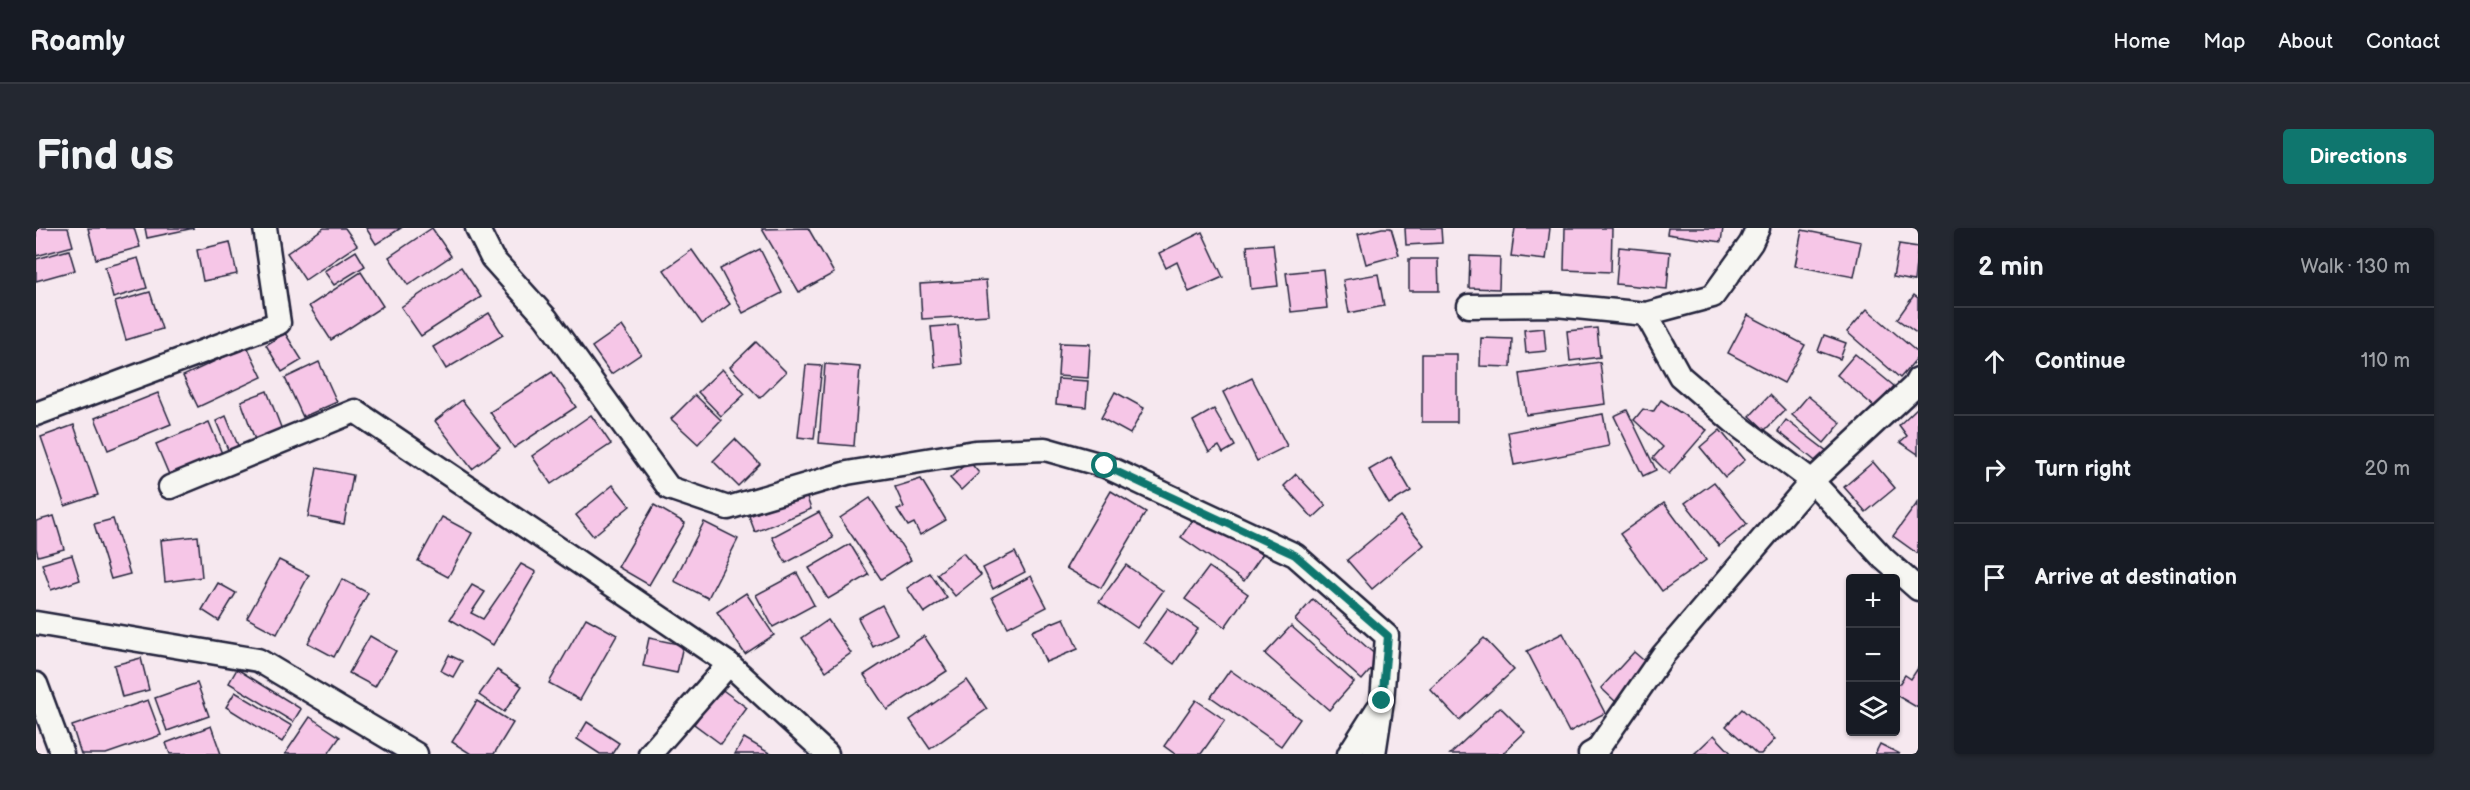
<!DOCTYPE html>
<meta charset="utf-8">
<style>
:root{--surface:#171b24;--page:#242831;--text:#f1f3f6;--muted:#9ea1a6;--line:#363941;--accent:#0f766e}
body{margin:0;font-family:"Balsamiq Sans",sans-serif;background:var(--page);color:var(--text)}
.controls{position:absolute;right:18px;bottom:18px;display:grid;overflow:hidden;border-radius:6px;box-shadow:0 2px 4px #0004}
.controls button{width:54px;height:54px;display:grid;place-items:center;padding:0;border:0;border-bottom:2px solid var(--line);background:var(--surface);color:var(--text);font:30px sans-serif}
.stop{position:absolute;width:18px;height:18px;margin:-14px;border:4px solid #0f766e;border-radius:50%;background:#fff}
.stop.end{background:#0f766e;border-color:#fff;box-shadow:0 2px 6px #0008}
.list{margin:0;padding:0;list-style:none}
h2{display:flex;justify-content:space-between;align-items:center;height:78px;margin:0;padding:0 24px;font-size:26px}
h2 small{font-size:20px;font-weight:400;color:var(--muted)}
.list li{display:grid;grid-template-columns:39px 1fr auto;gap:18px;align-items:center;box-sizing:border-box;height:108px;padding:0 24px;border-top:2px solid var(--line)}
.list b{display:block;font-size:22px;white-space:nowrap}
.list em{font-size:20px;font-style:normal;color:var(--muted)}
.icon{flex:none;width:33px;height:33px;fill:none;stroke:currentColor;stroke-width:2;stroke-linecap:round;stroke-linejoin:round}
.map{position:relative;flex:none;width:1882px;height:526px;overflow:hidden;border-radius:6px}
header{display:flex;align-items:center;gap:36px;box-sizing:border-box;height:84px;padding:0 30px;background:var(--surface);border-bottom:2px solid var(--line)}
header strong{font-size:28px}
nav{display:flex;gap:33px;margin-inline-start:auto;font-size:21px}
.intro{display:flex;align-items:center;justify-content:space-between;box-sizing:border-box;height:144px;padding:0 36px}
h1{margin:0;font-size:42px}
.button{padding:15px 27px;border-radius:6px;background:var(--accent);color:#fff;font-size:21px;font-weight:700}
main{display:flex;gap:36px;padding:0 36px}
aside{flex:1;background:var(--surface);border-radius:6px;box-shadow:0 2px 4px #0004}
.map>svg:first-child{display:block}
</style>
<header>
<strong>Roamly</strong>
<nav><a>Home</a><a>Map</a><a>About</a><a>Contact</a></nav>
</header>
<div class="intro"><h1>Find us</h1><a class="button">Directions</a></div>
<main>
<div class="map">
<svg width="1882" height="526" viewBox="0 0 1882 526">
<rect width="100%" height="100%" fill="#f6e8ef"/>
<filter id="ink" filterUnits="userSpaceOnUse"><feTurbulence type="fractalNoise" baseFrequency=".0167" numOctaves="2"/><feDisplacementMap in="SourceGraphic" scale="12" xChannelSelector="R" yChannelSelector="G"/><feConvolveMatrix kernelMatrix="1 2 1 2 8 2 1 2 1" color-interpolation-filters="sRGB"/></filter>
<g filter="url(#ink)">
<!-- building -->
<g fill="#f6c6e7" stroke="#22223b" stroke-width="1.5">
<path d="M0,0h32l5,18 -37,10z"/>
<path d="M52,0h46l6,19 -44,12z"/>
<path d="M109,0h49l-47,10z"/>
<path d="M288,0h21l12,17 -52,35 -18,-27z"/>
<path d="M330,0h35l-25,16z"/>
<path d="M396,0l19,28 -43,29 -19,-28z"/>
<path d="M772,0l26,45 -35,19 -37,-63z"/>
<path d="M1346,0h9l8,27 -33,9 -8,-30z"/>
<path d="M1369,0h36l1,15 -36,2z"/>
<path d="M1479,0h35l-4,32 -35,-4z"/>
<path d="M1529,0h47l-1,44 -47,-2z"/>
<path d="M1632,0h55l-2,14 -54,-8z"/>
<path d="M1766,2l59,12 -7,35 -59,-11z"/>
<path d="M1166,4l21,45 -34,15 -12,-30 -11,6 -7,-15z"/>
<path d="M194,14l7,32 -34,7 -6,-31z"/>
<path d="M1237,16l5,42 -27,3 -4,-43z"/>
<path d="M1863,16l19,3 -4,34 -21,-4z"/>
<path d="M1583,19l51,5 -3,37 -51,-5z"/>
<path d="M724,21l22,44 -39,20 -23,-44z"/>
<path d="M33,22l6,20 -39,11v-22z"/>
<path d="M656,22l38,54 -28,20 -38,-54z"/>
<path d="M320,23l9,15 -31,19 -10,-14z"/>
<path d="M1434,28l30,1 -1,32 -30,-1z"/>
<path d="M102,30l9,30 -34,10 -8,-31z"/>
<path d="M1373,31h29l1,32h-30z"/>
<path d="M425,39l20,30 -60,39 -20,-29z"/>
<path d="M1287,41l4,39 -36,4 -5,-39z"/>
<path d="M325,44l22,34 -52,34 -22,-34z"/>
<path d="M1342,46l6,32 -35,7 -6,-33z"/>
<path d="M950,52l3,35 -67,4 -2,-35z"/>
<path d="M114,64l12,37 -36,11 -11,-38z"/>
<path d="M1878,67l4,3v36l-21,-15z"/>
<path d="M1831,81l51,44v4l-18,21 -53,-46z"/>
<path d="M453,85l14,22 -57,34 -13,-22z"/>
<path d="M1712,87l57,30 -21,38 -56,-30z"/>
<path d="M922,97l4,39 -27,3 -4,-40z"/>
<path d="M586,98l19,28 -30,20 -19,-27z"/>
<path d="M1508,100l2,23 -20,2 -2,-23z"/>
<path d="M1561,100l3,29 -30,4 -3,-30z"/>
<path d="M249,105l17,27 -20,12 -16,-27z"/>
<path d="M1788,107l22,8 -6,16 -22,-8z"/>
<path d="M1445,110l31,1 -1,28 -31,-1z"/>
<path d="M720,114l30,30 -26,26 -30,-31z"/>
<path d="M1024,115l30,1 -2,34 -30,-2z"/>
<path d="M211,118l15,31 -64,30 -15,-31z"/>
<rect x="1386" y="126" width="35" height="68"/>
<path d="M1819,126l39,32 -19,21 -38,-32z"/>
<path d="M283,134l18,40 -34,15 -18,-39z"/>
<path d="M1564,134l5,42 -79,11 -6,-41z"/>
<path d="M789,136l35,3 -6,79 -35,-3z"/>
<path d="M770,137l16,1 -8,73 -16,-2z"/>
<path d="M686,141l23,25 -24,22 -23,-24z"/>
<path d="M516,144l24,35 -62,41 -24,-36z"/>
<path d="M1216,150l35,68 -30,15 -34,-69z"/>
<path d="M1022,151l30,2 -2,26 -30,-3z"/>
<path d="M231,163l15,39 -27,10 -14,-39z"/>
<path d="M1079,164l29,16 -14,26 -29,-16z"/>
<path d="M122,165l13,31 -63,26 -13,-32z"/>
<path d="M659,167l26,25 -23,24 -27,-25z"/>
<path d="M1734,167l15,15 -20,20 -15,-14z"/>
<path d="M1772,168l33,27 -17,20 -32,-28z"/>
<path d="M426,172l38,48 -28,21 -37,-48z"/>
<path d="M1625,172l46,30 -38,44 -16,-16 10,-11 -29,-27 9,-11 10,3z"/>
<path d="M1882,179v47l-18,-12 7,-6 -8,-11z"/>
<path d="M1178,181l21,37 -12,7 -4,-7 -10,6 -16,-31z"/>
<path d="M1591,182l29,60 -13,6 -29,-60z"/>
<path d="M1567,186l6,32 -95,19 -6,-33z"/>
<path d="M555,187l20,29 -60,40 -19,-28z"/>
<path d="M190,188l13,32 -10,4 -13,-31z"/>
<path d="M1750,192l42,32 -9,12 -41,-33z"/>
<path d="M173,194l14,34 -53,21 -14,-33z"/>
<path d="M38,197l24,70 -33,11 -24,-69z"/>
<path d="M1684,202l25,30 -20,17 -25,-30z"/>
<path d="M699,211l25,25 -22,22 -25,-25z"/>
<path d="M1355,229l20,34 -22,13 -20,-34z"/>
<path d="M933,233l10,12 -18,17 -11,-12z"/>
<path d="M1837,234l22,26 -29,24 -22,-25z"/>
<path d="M281,240l36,7 -9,49 -36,-7z"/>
<path d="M1260,246l30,32 -13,12 -29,-32z"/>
<path d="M885,251l25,41 -26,15 -6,-12 -6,3 -11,-17 7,-2 -9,-20z"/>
<path d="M1678,254l33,42 -28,22 -34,-43z"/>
<path d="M577,257l17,21 -37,30 -17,-21z"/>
<path d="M1075,263l35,21 -45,76 -35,-20z"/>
<path d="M770,267l5,14 -56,23 -6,-16z"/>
<path d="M834,270l41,62 -30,19 -41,-61z"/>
<path d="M1882,274v52l-25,-18z"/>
<path d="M1628,275l42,57 -44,31 -42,-57z"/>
<path d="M618,277l31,18 -36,62 -31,-18z"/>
<path d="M1163,283l63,44 -18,26 -63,-44z"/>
<path d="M783,284l14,26 -47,25 -14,-26z"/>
<path d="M18,288l10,33 -26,7 -2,-8v-27z"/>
<path d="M1364,288l24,29 -52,44 -25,-29z"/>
<path d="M406,289l30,16 -24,44 -30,-16z"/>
<path d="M77,291l17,55 -19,5 -17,-55z"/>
<path d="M668,294l34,17 -30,59 -34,-17z"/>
<path d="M162,308l4,41 -37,5 -4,-42z"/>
<path d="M814,316l19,31 -41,24 -19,-31z"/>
<path d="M979,324l10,20 -32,17 -10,-21z"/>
<path d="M927,325l18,22 -26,21 -18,-22z"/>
<path d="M36,327l8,25 -29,10 -9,-26z"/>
<path d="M243,332l30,15 -32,59 -30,-16z"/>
<path d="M485,336l15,8 -43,73 -43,-26 22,-34 13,7 -14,21 12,6z"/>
<path d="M1090,337l37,26 -26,37 -38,-26z"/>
<path d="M1173,339l39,27 -23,33 -40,-28z"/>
<path d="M761,345l17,32 -41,22 -17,-32z"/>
<path d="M894,345l17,25 -23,15 -17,-25z"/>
<path d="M995,348l16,31 -39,20 -16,-30z"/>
<path d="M306,351l26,14 -34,64 -26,-14z"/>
<path d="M182,355l18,10 -17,28 -17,-11z"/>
<path d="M710,365l28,42 -29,19 -28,-42z"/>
<path d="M1277,371l67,60 -18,21 -67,-60z"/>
<path d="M846,377l15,29 -24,13 -15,-29z"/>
<path d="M1132,380l30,21 -24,35 -30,-22z"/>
<path d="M550,390l31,17 -37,65 -31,-17z"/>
<path d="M1028,390l14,31 -32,13 -14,-31z"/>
<path d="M792,392l23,33 -25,18 -24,-33z"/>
<path d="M1255,398l63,56 -25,28 -64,-56z"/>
<path d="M1527,405l42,80 -36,19 -42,-81z"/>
<path d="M334,408l26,15 -21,36 -26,-14z"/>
<path d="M888,408l23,35 -60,39 -23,-35z"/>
<path d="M613,410l34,7 -6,28 -34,-7z"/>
<path d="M1448,410l30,32 -55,50 -29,-31z"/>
<path d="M1598,424l15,13 -33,37 -15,-14z"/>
<path d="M413,427l13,6 -9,16 -12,-6z"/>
<path d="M105,430l8,32 -27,7 -8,-32z"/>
<path d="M1882,440v40l-22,-13v-12l3,1 6,-9 6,4z"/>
<path d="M201,441l64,40 -8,13 -64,-39z"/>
<path d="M461,442l25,16 -18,26 -25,-17z"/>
<path d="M1194,442l70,49 -19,27 -70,-49z"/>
<path d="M931,452l20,29 -57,40 -20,-29z"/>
<path d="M161,455l12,33 -42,15 -12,-33z"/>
<path d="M684,460l27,20 -26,36 -27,-20z"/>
<path d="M199,464l57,34 -10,16 -56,-35z"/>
<path d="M112,472l13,35 -55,19h-25l-9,-28z"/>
<path d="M1160,472l29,20 -24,34h-26l-11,-8z"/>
<path d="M441,473l36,22 -19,31h-23l-19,-12z"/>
<path d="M1464,479l25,25 -23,22h-52z"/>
<path d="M1706,481l33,30 -14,15h-4l-31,-28z"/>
<path d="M274,489l30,20 -12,17h-43z"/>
<path d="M551,494l32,21 -7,11h-12l-23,-15z"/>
<path d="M175,498l10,28h-51l-4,-11z"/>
<path d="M1678,507l18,19h-38z"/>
<path d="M708,510l27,16h-36z"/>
<path d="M1844,516l20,10h-25z"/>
</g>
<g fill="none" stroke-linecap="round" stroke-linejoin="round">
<defs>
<g id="street">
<path d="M441,0l15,30 54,60 123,170 59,20 119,-35 128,-21 70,-3 60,17 190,89 92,81 -5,65 -8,53"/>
<path d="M1433,78l87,-1 90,9 34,62 56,48 76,57 72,78 34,30"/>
<path d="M1610,86l67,-18 38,-53 7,-15"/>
<path d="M0,186l243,-91 -14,-95"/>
<path d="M134,259l185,-76 374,253 98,90"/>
<path d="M0,395l222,37 158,94"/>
<path d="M0,456l26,70"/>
<path d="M614,526l79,-90"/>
<path d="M1313,526l28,-44"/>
<path d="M1554,526l7,-4 66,-95 149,-174 102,-95 4,-7"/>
</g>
</defs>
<!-- street casing -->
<use href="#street" stroke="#22223b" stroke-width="27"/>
<!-- street -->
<use href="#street" stroke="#f6f6f2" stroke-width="22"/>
</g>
</g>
<g fill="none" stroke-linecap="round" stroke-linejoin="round" filter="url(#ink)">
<!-- route -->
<path stroke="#0f766e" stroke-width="8" d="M1069,238l190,89 93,81 -6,65"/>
</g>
</svg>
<div class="controls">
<button>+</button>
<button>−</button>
<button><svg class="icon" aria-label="layers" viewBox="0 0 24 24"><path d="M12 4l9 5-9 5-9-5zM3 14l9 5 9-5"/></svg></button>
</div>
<div class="stop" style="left:1069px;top:238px"></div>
<div class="stop end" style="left:1346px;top:473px"></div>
</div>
<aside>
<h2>2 min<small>Walk · 130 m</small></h2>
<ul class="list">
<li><svg class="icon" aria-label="ahead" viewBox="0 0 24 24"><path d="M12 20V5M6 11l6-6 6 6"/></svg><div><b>Continue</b></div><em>110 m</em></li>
<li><svg class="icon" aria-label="right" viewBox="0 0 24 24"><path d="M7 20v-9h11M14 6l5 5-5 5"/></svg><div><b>Turn right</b></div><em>20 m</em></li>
<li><svg class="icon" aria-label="arrive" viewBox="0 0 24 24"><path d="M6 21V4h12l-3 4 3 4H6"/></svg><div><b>Arrive at destination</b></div></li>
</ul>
</aside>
</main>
